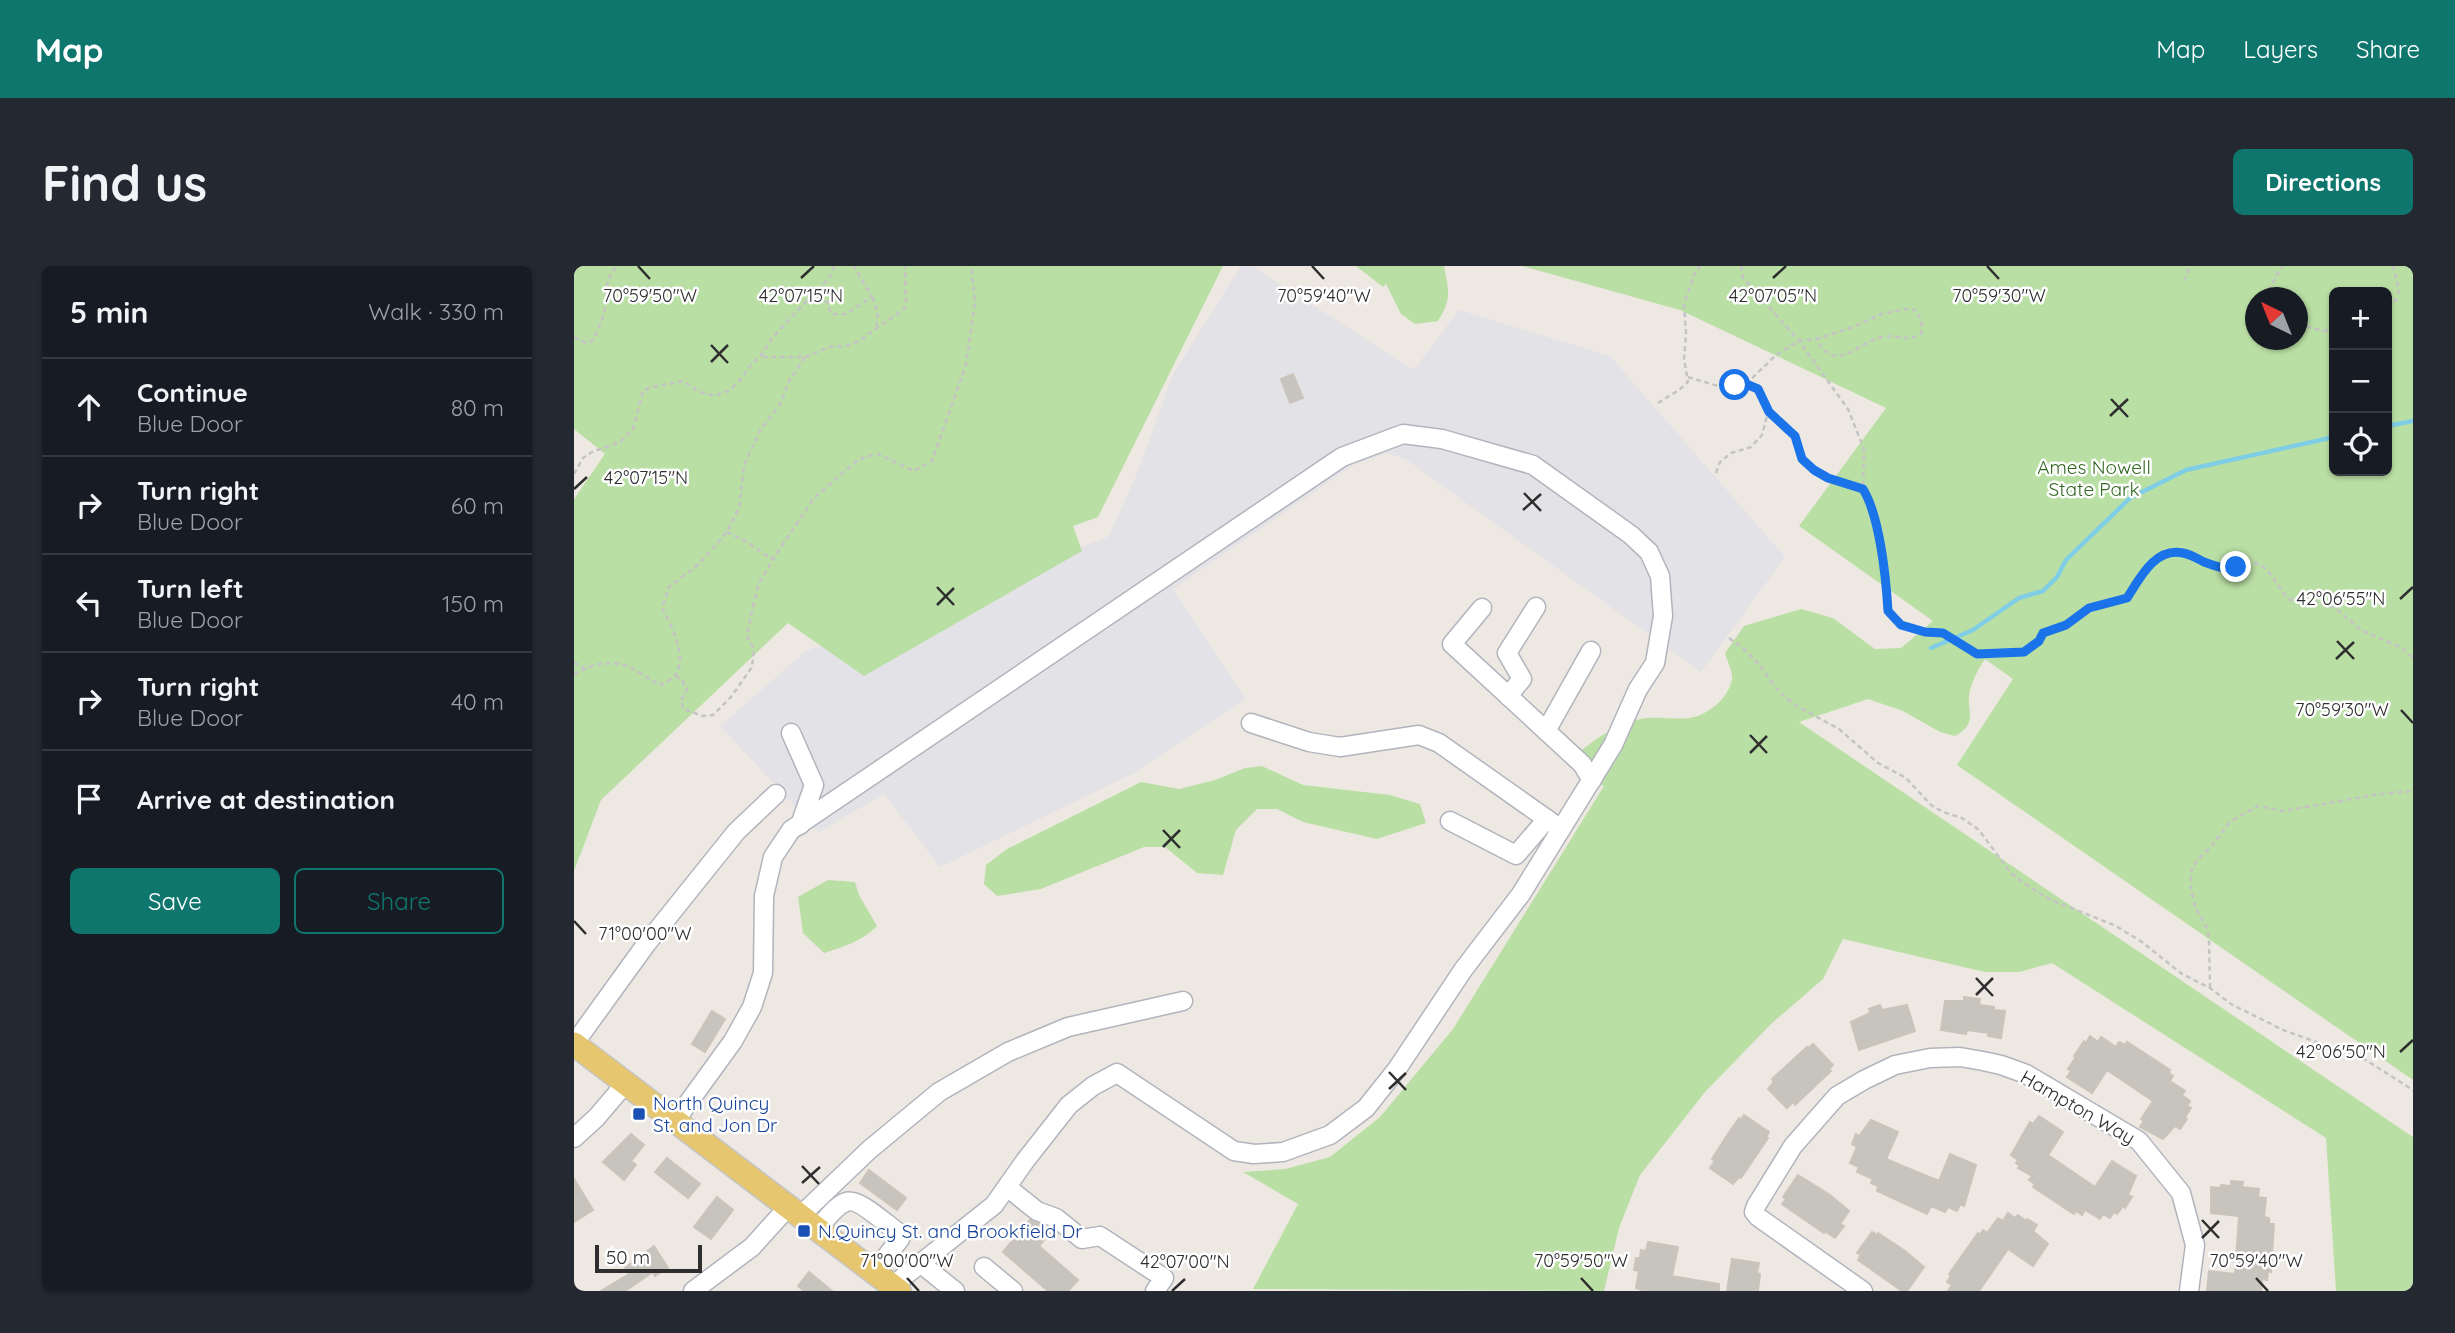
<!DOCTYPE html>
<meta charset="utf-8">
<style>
:root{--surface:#171b24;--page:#242831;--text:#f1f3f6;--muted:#9ea1a6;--line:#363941;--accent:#0f766e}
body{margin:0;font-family:Quicksand,sans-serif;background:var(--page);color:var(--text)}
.controls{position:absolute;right:21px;top:21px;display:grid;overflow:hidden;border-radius:10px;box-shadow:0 2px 5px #0004}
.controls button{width:63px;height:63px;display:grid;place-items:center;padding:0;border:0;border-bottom:2px solid var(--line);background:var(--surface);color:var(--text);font:35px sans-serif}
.compass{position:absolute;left:1671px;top:21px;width:63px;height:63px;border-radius:50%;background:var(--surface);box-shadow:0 2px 5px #0004;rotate:317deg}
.scale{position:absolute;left:21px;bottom:18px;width:107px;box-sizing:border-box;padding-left:7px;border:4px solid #2e2e2e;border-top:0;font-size:19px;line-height:24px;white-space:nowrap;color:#2e2e2e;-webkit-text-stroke:5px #fff;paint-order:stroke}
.stop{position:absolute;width:21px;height:21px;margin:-16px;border:5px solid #1a73e8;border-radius:50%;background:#fff}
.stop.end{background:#1a73e8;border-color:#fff;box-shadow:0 2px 7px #0008}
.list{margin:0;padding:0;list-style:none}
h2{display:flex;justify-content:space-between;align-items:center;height:91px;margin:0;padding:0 28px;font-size:30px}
h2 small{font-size:23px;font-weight:400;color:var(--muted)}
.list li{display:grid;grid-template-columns:46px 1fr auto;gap:21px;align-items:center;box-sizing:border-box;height:98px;padding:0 28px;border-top:2px solid var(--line)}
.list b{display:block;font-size:26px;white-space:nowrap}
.list p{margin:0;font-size:23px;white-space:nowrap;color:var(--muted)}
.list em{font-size:23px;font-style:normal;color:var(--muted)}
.actions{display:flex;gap:14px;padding:21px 28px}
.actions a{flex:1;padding:16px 0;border:2px solid var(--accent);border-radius:10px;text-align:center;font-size:24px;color:var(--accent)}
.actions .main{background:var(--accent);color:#fff}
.icon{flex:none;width:38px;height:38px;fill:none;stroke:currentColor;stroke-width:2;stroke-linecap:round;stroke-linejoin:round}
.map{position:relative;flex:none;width:1839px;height:1025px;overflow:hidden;border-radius:10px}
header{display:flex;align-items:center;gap:42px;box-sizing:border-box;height:98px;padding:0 35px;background:var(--accent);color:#fff}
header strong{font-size:33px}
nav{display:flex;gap:38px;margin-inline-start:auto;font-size:24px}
.intro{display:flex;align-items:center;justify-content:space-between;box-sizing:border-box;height:168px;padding:0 42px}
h1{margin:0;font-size:49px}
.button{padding:18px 32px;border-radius:10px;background:var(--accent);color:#fff;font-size:24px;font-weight:700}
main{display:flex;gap:42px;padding:0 42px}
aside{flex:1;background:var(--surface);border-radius:10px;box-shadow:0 2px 5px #0004}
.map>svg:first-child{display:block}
</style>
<header>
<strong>Map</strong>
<nav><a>Map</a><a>Layers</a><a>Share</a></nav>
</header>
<div class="intro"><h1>Find us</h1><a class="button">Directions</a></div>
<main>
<aside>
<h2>5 min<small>Walk · 330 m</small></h2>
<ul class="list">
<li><svg class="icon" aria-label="ahead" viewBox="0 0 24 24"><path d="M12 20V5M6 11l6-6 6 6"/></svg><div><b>Continue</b><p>Blue Door</p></div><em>80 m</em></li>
<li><svg class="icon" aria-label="right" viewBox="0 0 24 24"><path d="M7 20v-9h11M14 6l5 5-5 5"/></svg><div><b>Turn right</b><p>Blue Door</p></div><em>60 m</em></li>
<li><svg class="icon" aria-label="left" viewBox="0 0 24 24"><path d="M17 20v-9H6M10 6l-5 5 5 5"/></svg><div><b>Turn left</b><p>Blue Door</p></div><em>150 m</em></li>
<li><svg class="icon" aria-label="right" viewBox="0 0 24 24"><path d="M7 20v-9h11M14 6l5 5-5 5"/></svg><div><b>Turn right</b><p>Blue Door</p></div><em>40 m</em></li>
<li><svg class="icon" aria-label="arrive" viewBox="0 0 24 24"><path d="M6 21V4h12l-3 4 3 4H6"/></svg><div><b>Arrive at destination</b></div></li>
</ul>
<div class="actions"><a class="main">Save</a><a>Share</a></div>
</aside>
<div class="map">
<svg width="1839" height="1025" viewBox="0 0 1839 1025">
<rect width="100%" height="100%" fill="#eee8e2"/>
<!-- industrial -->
<path fill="#e3e2e7" d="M667,0h11l162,104 45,-60 151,46 175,201 -84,115 -297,-214 -18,-5 -33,12 -180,124 73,110 -110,73 -196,95 -56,-73 -65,38 -99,-106 86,-75 302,-114 28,-60 37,-103z"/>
<!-- green -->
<g fill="#badfa4" fill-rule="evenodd">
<path d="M0,0h649l-125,251 -25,9 9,25 -218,125 -76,-53 -187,177 -27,71v-372l31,-45 -31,-25z"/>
<path d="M782,0h88c4,24 9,32 -6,55l-23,3 -14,-10 -15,-30 -3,3z"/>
<path d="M948,0h891v814l-456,-315 56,-86 -28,-20c-6,9 -12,20 -15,31 -5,19 10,33 -15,46l-15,-4 -37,-21 -35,-12 -69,23 614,415v154h-77l-10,-153 -274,-175 -33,9h-34l-142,-33 -20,40 -52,45 -66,68 -65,83 -21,53 -15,63 -351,-2 45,-85 -55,-32 42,-3 45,-12 50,-40 73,-88 151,-243 -23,-8 -6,-22c18,-16 41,-32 66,-37 16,-3 33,1 49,-1 18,-3 39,-20 42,-39 1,-7 -5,-18 -7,-26l19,-27 57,-17 32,9 42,31 26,-1 32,-27 -134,-95 87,-118 -206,-98zM1760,26h53v179h-53zM1682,32h42v42h-42z"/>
<path d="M688,500l41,19 87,10 30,9 6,19 -49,16 -74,-17 -26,-13h-20l-21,21 -13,45 -26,-2 -32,-26h-21l-103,42 -44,7 -13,-12 2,-19 21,-16 134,-67 38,7 36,-9 30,-12z"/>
<path d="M254,614l27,2 4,13 18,31c-15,15 -33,21 -53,27l-21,-20 -5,-36z"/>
</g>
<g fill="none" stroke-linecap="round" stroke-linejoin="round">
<!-- stream -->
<g stroke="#7fcee6" stroke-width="4.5">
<path d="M1813,160l26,-5"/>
<path d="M1357,382l42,-18 46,-32 24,-7 14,-14 9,-17 64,-62 56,-28 148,-33"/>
</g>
</g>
<!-- building -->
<g fill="#c7c3bd" stroke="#cac4bb" stroke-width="2">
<path d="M719,108l10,24 -13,5 -9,-24z"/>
<path d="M1390,731l16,2 -1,6 15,2v3l11,1 -4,27 -13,-2 1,-3 -22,-3 -1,4 -25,-4 4,-29h19z"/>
<path d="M1306,739l2,5 25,-5 8,26 -56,19 -8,-28 19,-9 -1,-4z"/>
<path d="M138,745l13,8 -20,33 -13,-8z"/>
<path d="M1516,770l8,6 3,-5 15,10 3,-5 6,3 2,-3 43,28 -2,2 5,4 -3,5 15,10 -3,4 8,6 -3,5 4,2 -6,9 2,2 -7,10 -5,-3 -12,13 -23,-12 4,-6 -3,-2 12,-18 -46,-31 -15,23 -25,-16 4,-6 -3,-2 8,-12 -2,-1 10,-15 2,2z"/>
<path d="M1239,778l20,21 -4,4 2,2 -36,34 -2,-3 -6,6 -19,-19 6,-7 -2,-3 35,-32 1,1z"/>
<path d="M1170,849l25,17 -3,5 2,1 -27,40 -2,-1 -6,7 -23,-16 5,-7 -3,-2 16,-25 11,-16 2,2z"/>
<path d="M1465,850l24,16 -15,23 47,32 17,-26 24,15 -8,19 4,2 -7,11 -2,-2 -6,8 -3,-2 -4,6 -7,-4 -3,5 -15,-9 -3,5 -6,-4 -2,3 -41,-27 2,-3 -6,-4 3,-4 -14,-8 2,-2 -4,-3 2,-3 -7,-5 19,-33 3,2z"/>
<path d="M1297,854l27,12 -12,27 31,13 22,9 11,-27 26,11 -12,41 -4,-2 -3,7 -9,-4 -3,5 -14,-6 -4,8 -50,-23 1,-5 -7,-3 2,-4 -16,-7 2,-5 -9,-4 7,-16 -5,-3 4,-10 3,2z"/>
<path d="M57,868l13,11 -13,16 5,4 -12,15 -21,-18z"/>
<path d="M93,892l33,26 -12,14 -33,-26z"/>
<path d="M295,904l37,28 -9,12 -37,-27z"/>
<path d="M1224,909l32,20 19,16 -9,13 4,2 -9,12 -10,-7 -1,2 -42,-29 4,-5 -3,-2z"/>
<path d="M0,913l19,31 -19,12z"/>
<path d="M1657,915l12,1 -1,5 17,2 -1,8 8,1 -2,19 5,1v6h5l-3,48 -3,-1 -1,9 -5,-1 -1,12h-54l2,-20 26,3 4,-58 -28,-3v-26l10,1v-3l10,1z"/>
<path d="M143,931l16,13 -22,29 -17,-12z"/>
<path d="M1434,947l7,5 3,-3 8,6 1,-2 10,6 -4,6 15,13 -15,22 -25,-17 -29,42h-31l4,-6 -5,-3 4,-6 -2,-2 29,-41 2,2 3,-5 4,3 11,-15 5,3z"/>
<path d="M456,954l10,4 10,9 -11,13 39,34 -10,11h-20l-45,-39z"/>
<path d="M1298,966l5,3 1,-2 27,18 19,16 -17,24h-5l-44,-31 3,-5 -4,-2z"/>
<path d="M1074,976l30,5 -6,29 47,8v7h-74l-9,-3 3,-17 -5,-1 2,-12h4l1,-8 5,1z"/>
<path d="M80,980l14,22 -13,8 -2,-4 -28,19h-24l28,-17 -4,-6z"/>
<path d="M1158,993l27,4 -2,10 3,1 -2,17h-31z"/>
<path d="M235,1006l23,19h-28l-6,-5z"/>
</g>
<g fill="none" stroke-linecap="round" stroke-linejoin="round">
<defs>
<g id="minor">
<path d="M908,342l-30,36 130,120 10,16"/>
<path d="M934,430l14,-17 -15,-26 29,-46"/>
<path d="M677,457l58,19 31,5 79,-12 20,8 122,86"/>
<path d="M972,465l45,-80"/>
<path d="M217,467l23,52 -14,40"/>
<path d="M876,555l66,34 31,-36"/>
<path d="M0,778l73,-101 89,-111 40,-38"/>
<path d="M101,855l58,-80 19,-34 11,-34 1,-77 9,-39 18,-27 551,-373 61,-23 39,5 91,26 98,70 18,17 11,24 3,40 -8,47 -17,26 -25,56 -92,149 -58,76 -66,99 -31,39 -36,27 -47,17 -29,2 -20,-3 -117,-78 -24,13 -24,19 -44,56 -31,44 -102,81"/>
<path d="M0,872l22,-20 29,-34"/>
<path d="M433,921l30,24 19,7 26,21 18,-3 64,42 -9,13"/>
<path d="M226,950l69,-66 70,-58 69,-40 60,-25 115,-26"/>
<path d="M243,963c8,-8 18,-23 29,-27 12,-5 41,23 52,30l2,7 -26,33"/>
<path d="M346,997l35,28"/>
<path d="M410,1001l29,24"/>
<path d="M119,1025l59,-44 36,-40"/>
<path d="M1289,1025l-105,-74 -4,-5 2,-6 37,-60 44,-50 27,-16 31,-15 35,-7 30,-1 23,4 18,4 25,9 113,67 42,52 14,52 -6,46"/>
</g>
<path id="major" d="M0,778l325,247"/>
</defs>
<!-- minor casing -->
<use href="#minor" stroke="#b2b4bd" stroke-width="21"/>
<!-- major casing -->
<use href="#major" stroke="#c4c4c4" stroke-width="26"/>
<!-- path -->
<g stroke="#c4c4c4" stroke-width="2.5" stroke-dasharray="5 3.5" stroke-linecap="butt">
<path d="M1167,0l2,12 56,63 49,68 16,40 -1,40"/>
<path d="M1610,15l6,-15"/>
<path d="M237,30c8,-10 22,-17 23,-30"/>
<path d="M298,31l6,16 -2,14"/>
<path d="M1690,32l18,-32"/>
<path d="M1813,41l9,-7 3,-10 -6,-24"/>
<path d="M1724,58l26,7 10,-2"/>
<path d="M0,71l12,6 6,-2c5,-9 11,-22 13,-32 3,-17 -2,-27 12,-43"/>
<path d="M231,91l24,-10 17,-1 13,-5 45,-32 2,-4 -1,-39"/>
<path d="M1114,111l30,9 28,-2 12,5 7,11 3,12 27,24 7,23 12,11 14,8 35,11c17,28 24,89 25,122l13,14 24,7 18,1 34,21 47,-2 15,-11 4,-8 23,-8 23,-17 38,-10c13,-20 29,-52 58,-45 14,4 27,12 42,16 7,-2 15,-7 22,-7 21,0 28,27 41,38l16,-1 29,9 26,22 41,18 11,10"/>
<path d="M1172,118l30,-29 23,-14 17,-2 37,-12 31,-14 23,-4 8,1 7,11 -1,13c-16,9 -22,0 -38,3 -26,4 -46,39 -67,2"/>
<path d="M1084,137l21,-13 9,-8 -4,-23 2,-25 -2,-30 10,-29 6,-9"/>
<path d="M1142,207l4,-11 11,-9 20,-6 11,-12 6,-23"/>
<path d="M0,208l9,-16 9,-6 28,-10 13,-13 10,-38 8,-4 33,-6c15,13 33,21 50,5 12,-10 12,-20 26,-29"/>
<path d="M153,266l18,9 27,18"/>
<path d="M1155,372l14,10 15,15 21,29 16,13 44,24 39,34 28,15 25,27 12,7 19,6 17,12 31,42 14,11 25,16 67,27 26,16 40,32 28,14 21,16 52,26 81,29 49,31"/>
<path d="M0,397l10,4"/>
<path d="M0,409c15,-11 35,-15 53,-9 13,5 22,15 35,19 4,-3 11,-6 14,-11 12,-17 -6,-51 -14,-66l7,-21 30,-23 28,-32 12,-24 5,-43 17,-36 20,-26 8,-22 16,-24h-45l13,-20 38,-41 16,6 4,12h15l26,-17 -18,-31"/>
<path d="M101,410l7,4 5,10 -6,10 2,9 20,7 10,-1 18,-18 21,-30 2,-17 -7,-15 4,-20 8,-32 14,-24 41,-61 45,-39 19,-5 36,17 18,-10 34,-96 9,-63 -4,-36"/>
<path d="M1636,722l-1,-48 -2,-12 -12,-21 -4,-19v-16l6,-12 13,-12 20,-26 28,-16 25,5 97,-17 33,-3"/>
</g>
<!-- minor -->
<use href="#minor" stroke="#fff" stroke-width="18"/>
<!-- major -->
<use href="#major" stroke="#e6c66f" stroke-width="23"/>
</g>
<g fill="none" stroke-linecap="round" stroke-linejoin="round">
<!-- route -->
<path stroke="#1a73e8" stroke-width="9" d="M1161,119l11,-1 12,5 11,23 26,24 7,23 12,11 14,8 35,11c17,28 23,89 25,122l13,14 24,7 18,1 34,21 47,-2 15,-11 4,-8 23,-8 23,-17 38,-10c13,-20 28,-51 56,-45 7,1 15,6 21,9 11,4 21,8 32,5"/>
</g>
<!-- ticks -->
<path fill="none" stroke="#2e2e2e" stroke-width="2.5" d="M64,0l12,13M738,0l12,13M1413,0l12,13M227,12l13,-12M1199,12l13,-12M137,79l17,18M137,96l17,-17M1537,133l17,18M1536,150l18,-17M0,223l13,-12M950,227l17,18M949,244l18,-16M363,321l17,18M1826,333l13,-12M363,339l17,-17M1763,375l17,18M1762,393l18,-17M1827,444l12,13M1176,469l17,18M1176,487l17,-17M589,564l17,18M589,581l17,-17M0,655l12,13M1402,712l17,18M1402,729l17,-17M1826,786l13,-12M815,806l17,18M815,823l17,-16M228,900l17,18M228,917l18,-16M1628,954l17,18M1628,972l17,-17M333,1012l12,13M1007,1012l12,13M1682,1012l12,13M598,1025l13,-12"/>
<!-- markers -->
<g fill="#1a4fb4" stroke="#fff" stroke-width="2.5">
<rect x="58" y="841" width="14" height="14" rx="3.5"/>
<rect x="223" y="958" width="14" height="14" rx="3.5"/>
</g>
<g text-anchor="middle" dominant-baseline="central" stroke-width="5" stroke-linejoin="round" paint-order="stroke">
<!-- park labels -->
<g font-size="19" fill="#336722" stroke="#fff">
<text x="1520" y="201">Ames Nowell<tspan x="1520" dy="22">State Park</tspan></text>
</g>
<!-- transit labels -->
<g font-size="19" fill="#164399" stroke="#fff" text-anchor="start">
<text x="79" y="837">North Quincy<tspan x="79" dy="22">St. and Jon Dr</tspan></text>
<text x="244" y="965">N.Quincy St. and Brookfield Dr</text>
</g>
<!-- street labels -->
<g font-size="19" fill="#2e2e2e" stroke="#fff">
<text transform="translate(1504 841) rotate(30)">Hampton Way</text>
</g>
</g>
<g font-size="18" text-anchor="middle" fill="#2e2e2e" stroke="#fff" stroke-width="5" stroke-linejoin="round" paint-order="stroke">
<text x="227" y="36">42°07'15"N</text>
<text x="1199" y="36">42°07'05"N</text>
<text x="76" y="36">70°59'50"W</text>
<text x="750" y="36">70°59'40"W</text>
<text x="1425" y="36">70°59'30"W</text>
<text x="72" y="218">42°07'15"N</text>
<text x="1767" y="339">42°06'55"N</text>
<text x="1768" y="450">70°59'30"W</text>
<text x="71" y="674">71°00'00"W</text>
<text x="1767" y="792">42°06'50"N</text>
<text x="333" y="1001">71°00'00"W</text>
<text x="1007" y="1001">70°59'50"W</text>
<text x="1682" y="1001">70°59'40"W</text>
<text x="611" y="1002">42°07'00"N</text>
</g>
</svg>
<div class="controls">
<button>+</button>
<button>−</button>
<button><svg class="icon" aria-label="locate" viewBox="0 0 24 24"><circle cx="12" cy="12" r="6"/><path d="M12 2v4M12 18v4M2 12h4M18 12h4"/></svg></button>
</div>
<svg class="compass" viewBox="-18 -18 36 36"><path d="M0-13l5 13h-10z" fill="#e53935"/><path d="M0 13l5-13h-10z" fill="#9ea1a6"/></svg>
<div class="scale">50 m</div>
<div class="stop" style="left:1161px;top:119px"></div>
<div class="stop end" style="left:1662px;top:301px"></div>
</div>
</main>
